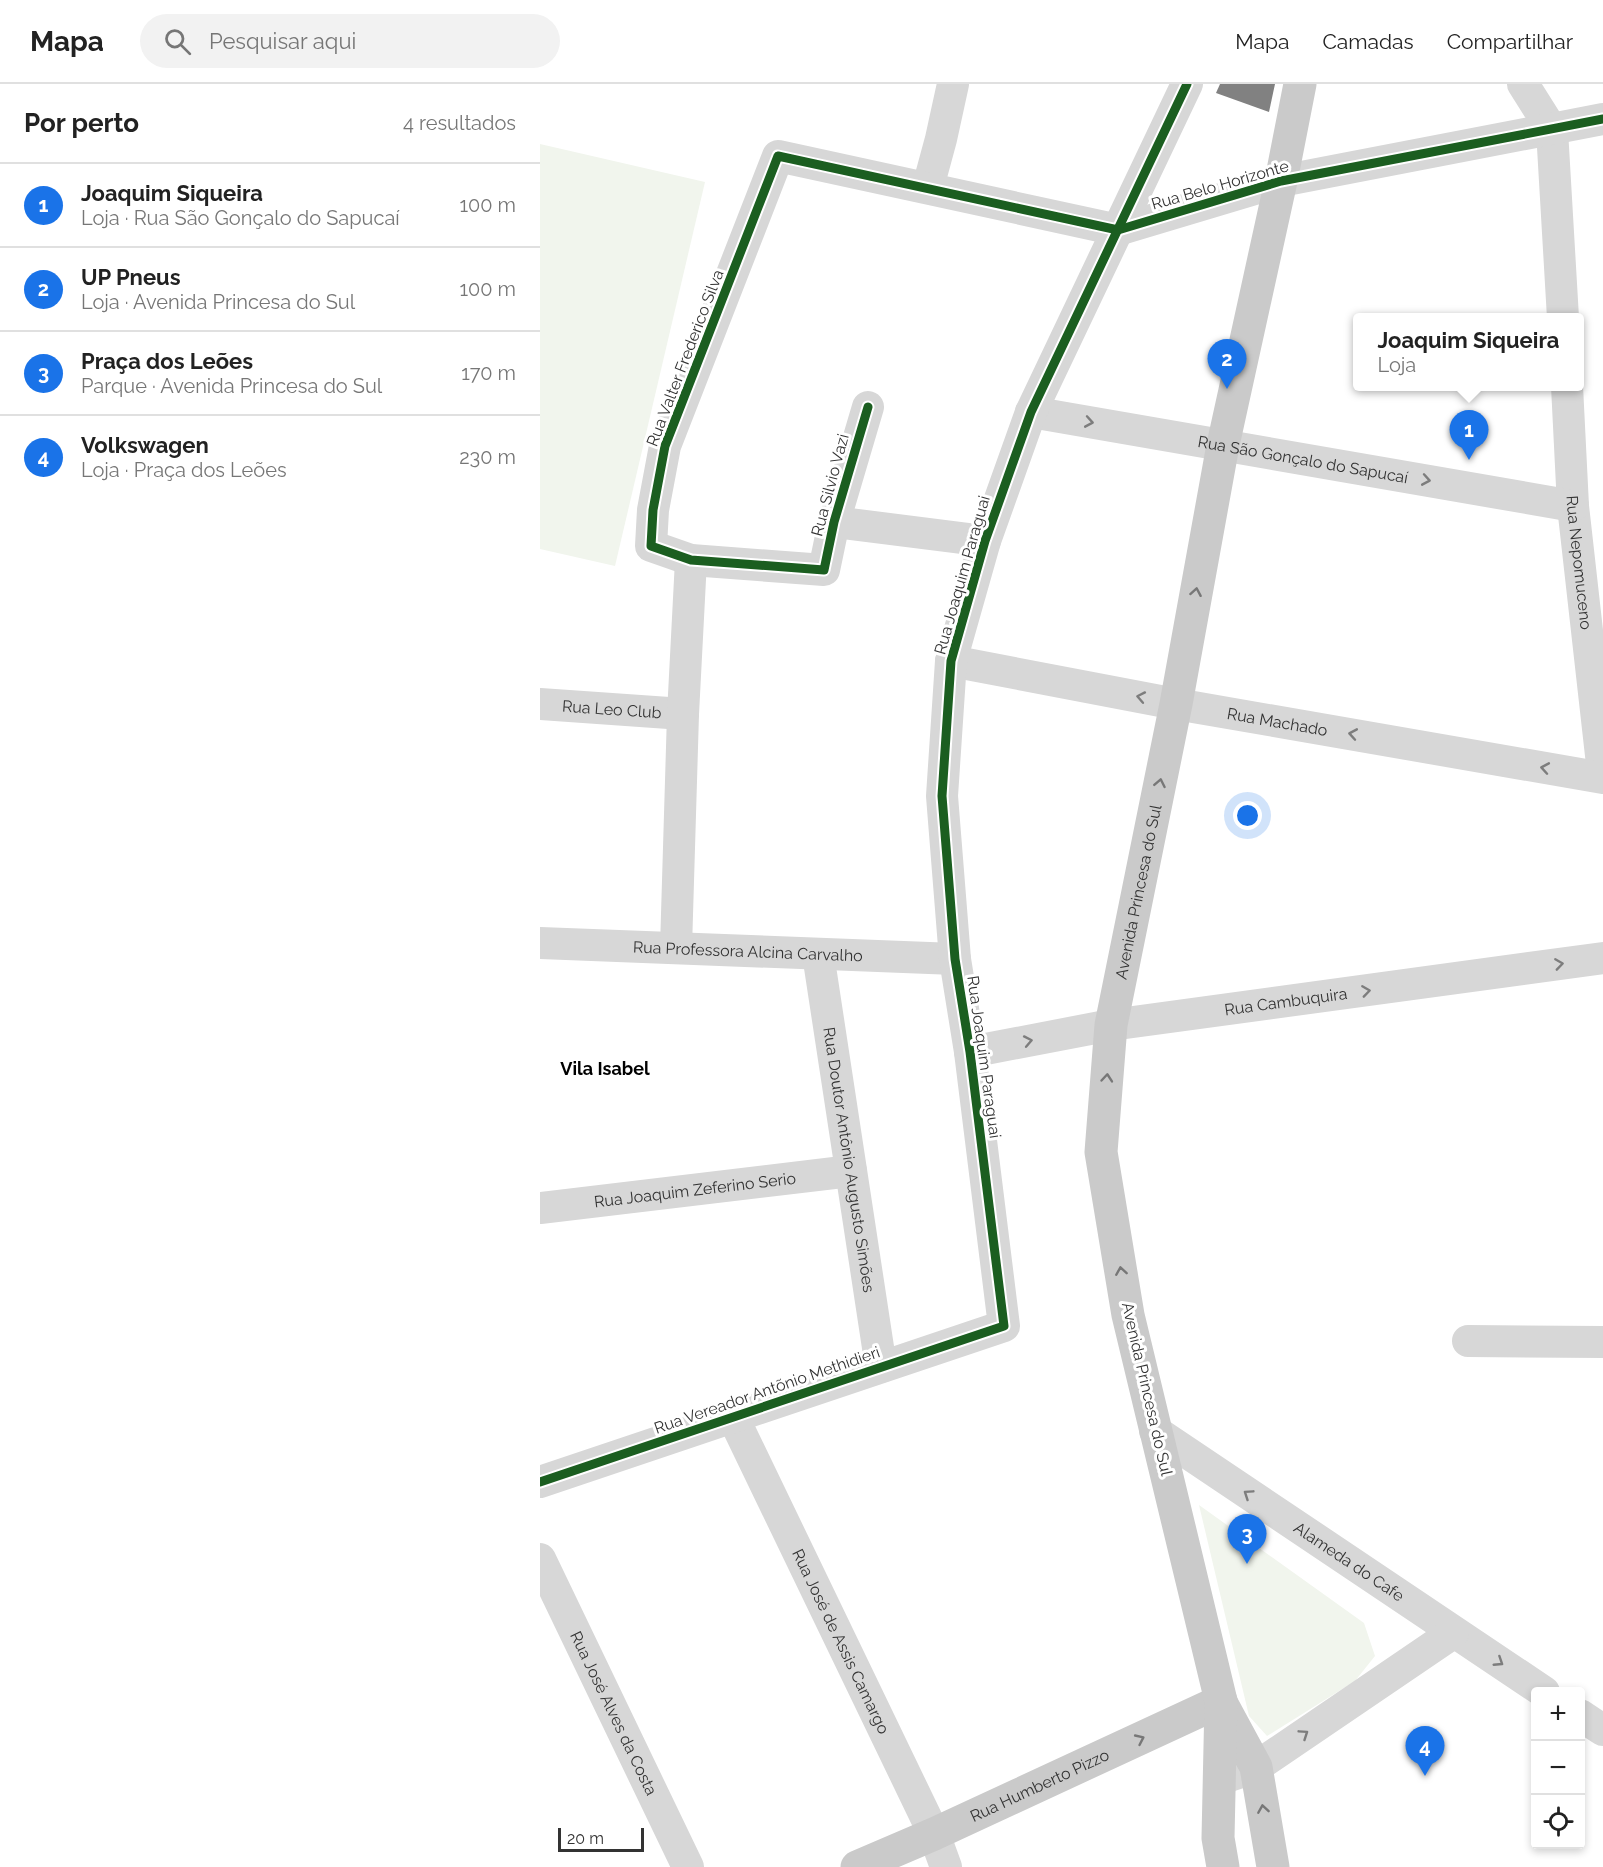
<!DOCTYPE html>
<html lang="pt">
<meta charset="utf-8">
<style>
:root{--surface:#fff;--page:#f2f2f2;--text:#222;--muted:#767676;--line:#e0e0e0;--accent:#1a73e8}
body{margin:0;font-family:Raleway,sans-serif;background:var(--page);color:var(--text)}
.controls{position:absolute;right:18px;bottom:18px;display:grid;overflow:hidden;border-radius:6px;box-shadow:0 3px 9px #0003}
.controls button{width:54px;height:54px;display:grid;place-items:center;padding:0;border:0;border-bottom:2px solid var(--line);background:var(--surface);color:var(--text);font:30px sans-serif}
.scale{position:absolute;left:18px;bottom:15px;width:86px;box-sizing:border-box;padding-left:6px;border:3px solid #333;border-top:0;font-size:16px;line-height:21px;white-space:nowrap;color:#333;-webkit-text-stroke:4px #fff;paint-order:stroke}
.you{position:absolute;left:708px;top:732px;width:21px;height:21px;margin:-15px;border:4px solid #fff;border-radius:50%;background:#1a73e8;box-shadow:0 0 0 9px #1a73e833}
.badge{display:grid;place-items:center;width:39px;height:39px;border-radius:50%;background:var(--accent);color:#fff;font-size:20px;font-weight:700}
.pin{position:absolute;translate:-50% -50px;filter:drop-shadow(0 2px 3px #0008)}
.pin::after{content:'';position:absolute;top:32px;width:21px;height:18px;background:inherit;clip-path:polygon(0 0,100% 0,50% 100%)}
.popup{position:absolute;left:813px;top:229px;width:231px;height:78px;box-sizing:border-box;display:grid;place-content:center;border-radius:6px;background:var(--surface);filter:drop-shadow(0 2px 4px #0005);font-size:20px;white-space:nowrap;color:var(--muted)}
.popup b{font-size:22px;color:var(--text)}
.popup::after{content:'';position:absolute;left:50%;top:100%;margin-left:-12px;border:12px solid transparent;border-top-color:var(--surface)}
.list{margin:0;padding:0;list-style:none}
h2{display:flex;justify-content:space-between;align-items:center;height:78px;margin:0;padding:0 24px;font-size:26px}
h2 small{font-size:20px;font-weight:400;color:var(--muted)}
.list li{display:grid;grid-template-columns:39px 1fr auto;gap:18px;align-items:center;box-sizing:border-box;height:84px;padding:0 24px;border-top:2px solid var(--line)}
.list b{display:block;font-size:22px;white-space:nowrap}
.list p{margin:0;font-size:20px;white-space:nowrap;color:var(--muted)}
.list em{font-size:20px;font-style:normal;color:var(--muted)}
.icon{flex:none;width:33px;height:33px;fill:none;stroke:currentColor;stroke-width:2;stroke-linecap:round;stroke-linejoin:round}
.map{position:relative;flex:none;width:1063px;height:1783px;overflow:hidden}
header{display:flex;align-items:center;gap:36px;box-sizing:border-box;height:84px;padding:0 30px;background:var(--surface);border-bottom:2px solid var(--line)}
header strong{font-size:28px}
nav{display:flex;gap:33px;margin-inline-start:auto;font-size:21px}
.search{width:420px;height:54px;background:var(--page);display:flex;align-items:center;gap:15px;box-sizing:border-box;padding:0 21px;border-radius:33px;color:var(--muted);font-size:22px}
main{display:flex}
aside{flex:1;background:var(--surface)}
.map>svg:first-child{display:block}
</style>
<header>
<strong>Mapa</strong>
<div class="search"><svg class="icon" aria-label="search" viewBox="0 0 24 24"><circle cx="10" cy="10" r="6"/><path d="M15 15l6 6"/></svg>Pesquisar aqui</div>
<nav><a>Mapa</a><a>Camadas</a><a>Compartilhar</a></nav>
</header>
<main>
<aside>
<h2>Por perto<small>4 resultados</small></h2>
<ul class="list">
<li><span class="badge">1</span><div><b>Joaquim Siqueira</b><p>Loja · Rua São Gonçalo do Sapucaí</p></div><em>100 m</em></li>
<li><span class="badge">2</span><div><b>UP Pneus</b><p>Loja · Avenida Princesa do Sul</p></div><em>100 m</em></li>
<li><span class="badge">3</span><div><b>Praça dos Leões</b><p>Parque · Avenida Princesa do Sul</p></div><em>170 m</em></li>
<li><span class="badge">4</span><div><b>Volkswagen</b><p>Loja · Praça dos Leões</p></div><em>230 m</em></li>
</ul>
</aside>
<div class="map">
<svg width="1063" height="1783" viewBox="0 0 1063 1783">
<rect width="100%" height="100%" fill="#fff"/>
<!-- green -->
<g fill="#f1f5ed">
<path d="M0,60l165,38 -90,384 -75,-17z"/>
<path d="M659,1421l165,118 11,33 -20,25 -88,55 -18,-20z"/>
</g>
<!-- building -->
<path fill="#818181" d="M680,0h55l-6,28 -53,-19z"/>
<g fill="none" stroke-linecap="round" stroke-linejoin="round">
<!-- minor -->
<g stroke="#d7d7d7" stroke-width="32">
<path d="M983,0l29,46 11,188"/>
<path d="M388,103l13,-48 12,-55"/>
<path id="s1" d="M1027,302l6,120 30,267"/>
<path d="M328,323l-34,115 -10,48 -133,-10 -40,-14 2,-36 12,-64 113,-290 340,74 163,-49 322,-62"/>
<path id="s2" d="M491,328l542,94"/>
<path d="M294,438l151,19"/>
<path id="s3" d="M411,577l225,43 427,74"/>
<path id="s4" d="M0,620l143,10"/>
<path id="s5" d="M0,859l415,16"/>
<path d="M136,864l7,-234 8,-154"/>
<path id="s6" d="M278,870l63,413"/>
<path id="s7" d="M430,968l141,-27 492,-67"/>
<path id="s8" d="M0,1124l311,-37"/>
<path d="M928,1257l135,1"/>
<path id="s9" d="M193,1333l201,417 12,33"/>
<path id="s10" d="M615,1347l389,261"/>
<path d="M0,1398l464,-156 -34,-274 -15,-93 -13,-163 9,-135 34,-120 46,-129 156,-328"/>
<path id="s11" d="M0,1475l148,308"/>
<path d="M1040,1631l23,15"/>
<path d="M680,1695l36,-12 197,-134"/>
</g>
<!-- major -->
<g stroke="#cacaca" stroke-width="33">
<path d="M683,1622l33,61 17,100"/>
<path id="s12" d="M317,1783l77,-33 287,-133"/>
<path id="s13" d="M683,1783l-5,-29 3,-137 -93,-386 -27,-163 10,-127 65,-321 47,-259 58,-264 19,-97"/>
</g>
<defs>
<g id="cycleway">
<path d="M328,323l-34,115 -10,48 -133,-10 -40,-14 2,-36 12,-64 113,-290 340,74 163,-49 322,-62"/>
<path d="M0,1398l464,-156 -34,-274 -15,-93 -13,-163 9,-135 34,-120 46,-129 156,-328"/>
</g>
</defs>
<!-- cycleway casing -->
<use href="#cycleway" stroke="#fff" stroke-width="13"/>
<!-- cycleway -->
<use href="#cycleway" stroke="#1b5e20" stroke-width="9"/>
</g>
<!-- one-way arrows -->
<defs><path id="oneway-chevron" d="M-2-3.5L2.5 0L-2 3.5" fill="none" stroke-width="1.6" stroke-linecap="round" stroke-linejoin="round" transform="scale(1.5)"/></defs>
<g stroke="#7d7d7d">
<use href="#oneway-chevron" transform="translate(549 338) rotate(10)"/>
<use href="#oneway-chevron" transform="translate(886 396) rotate(10)"/>
<use href="#oneway-chevron" transform="translate(601 613) rotate(-169)"/>
<use href="#oneway-chevron" transform="translate(813 650) rotate(-170)"/>
<use href="#oneway-chevron" transform="translate(1005 684) rotate(-170)"/>
<use href="#oneway-chevron" transform="translate(1019 880) rotate(-8)"/>
<use href="#oneway-chevron" transform="translate(826 907) rotate(-8)"/>
<use href="#oneway-chevron" transform="translate(488 957) rotate(-11)"/>
<use href="#oneway-chevron" transform="translate(708 1410) rotate(-146)"/>
<use href="#oneway-chevron" transform="translate(959 1578) rotate(33)"/>
<use href="#oneway-chevron" transform="translate(764 1650) rotate(-34)"/>
</g>
<g stroke="#777">
<use href="#oneway-chevron" transform="translate(656 508) rotate(-80)"/>
<use href="#oneway-chevron" transform="translate(620 699) rotate(-79)"/>
<use href="#oneway-chevron" transform="translate(567 994) rotate(-85)"/>
<use href="#oneway-chevron" transform="translate(581 1187) rotate(-99)"/>
<use href="#oneway-chevron" transform="translate(600 1655) rotate(-25)"/>
<use href="#oneway-chevron" transform="translate(723 1725) rotate(-99)"/>
</g>
<g text-anchor="middle" dominant-baseline="central" stroke-width="6" stroke-linejoin="round" paint-order="stroke">
<!-- street labels -->
<g font-size="16" fill="#333" stroke="#fff">
<text transform="translate(680 101) rotate(-16)">Rua Belo Horizonte</text>
<text transform="translate(145 274) rotate(-69)">Rua Valter Frederico Silva</text>
<text stroke="none"><textPath href="#s2" startOffset="276">Rua São Gonçalo do Sapucaí</textPath></text>
<text transform="translate(290 401) rotate(-75)">Rua Silvio Vazi</text>
<text stroke="none"><textPath href="#s1" startOffset="177">Rua Nepomuceno</textPath></text>
<text transform="translate(422 491) rotate(-74)">Rua Joaquim Paraguai</text>
<text stroke="none"><textPath href="#s4" startOffset="72">Rua Leo Club</textPath></text>
<text stroke="none"><textPath href="#s3" startOffset="332">Rua Machado</textPath></text>
<text stroke="none"><textPath href="#s13" startOffset="992">Avenida Princesa do Sul</textPath></text>
<text stroke="none"><textPath href="#s5" startOffset="208">Rua Professora Alcina Carvalho</textPath></text>
<text stroke="none"><textPath href="#s7" startOffset="320">Rua Cambuquira</textPath></text>
<text transform="translate(444 973) rotate(82)">Rua Joaquim Paraguai</text>
<text stroke="none"><textPath href="#s6" startOffset="208">Rua Doutor Antônio Augusto Simões</textPath></text>
<text stroke="none"><textPath href="#s8" startOffset="156">Rua Joaquim Zeferino Serio</textPath></text>
<text transform="translate(607 1305) rotate(77)">Avenida Princesa do Sul</text>
<text transform="translate(227 1306) rotate(-19)">Rua Vereador Antõnio Methidieri</text>
<text stroke="none"><textPath href="#s10" startOffset="234">Alameda do Cafe</textPath></text>
<text stroke="none"><textPath href="#s9" startOffset="249">Rua José de Assis Camargo</textPath></text>
<text stroke="none"><textPath href="#s11" startOffset="171">Rua José Alves da Costa</textPath></text>
<text stroke="none"><textPath href="#s12" startOffset="200">Rua Humberto Pizzo</textPath></text>
</g>
<!-- neighbourhood labels -->
<g font-size="18" font-weight="bold" fill="#000" stroke="#fff">
<text x="65" y="984">Vila Isabel</text>
</g>
</g>
</svg>
<div class="controls">
<button>+</button>
<button>−</button>
<button><svg class="icon" aria-label="locate" viewBox="0 0 24 24"><circle cx="12" cy="12" r="6"/><path d="M12 2v4M12 18v4M2 12h4M18 12h4"/></svg></button>
</div>
<div class="scale">20 m</div>
<div class="you"></div>
<div class="pin badge" style="left:929px;top:376px">1</div>
<div class="popup"><b>Joaquim Siqueira</b>Loja</div>
<div class="pin badge" style="left:687px;top:305px">2</div>
<div class="pin badge" style="left:707px;top:1480px">3</div>
<div class="pin badge" style="left:885px;top:1692px">4</div>
</div>
</main>
